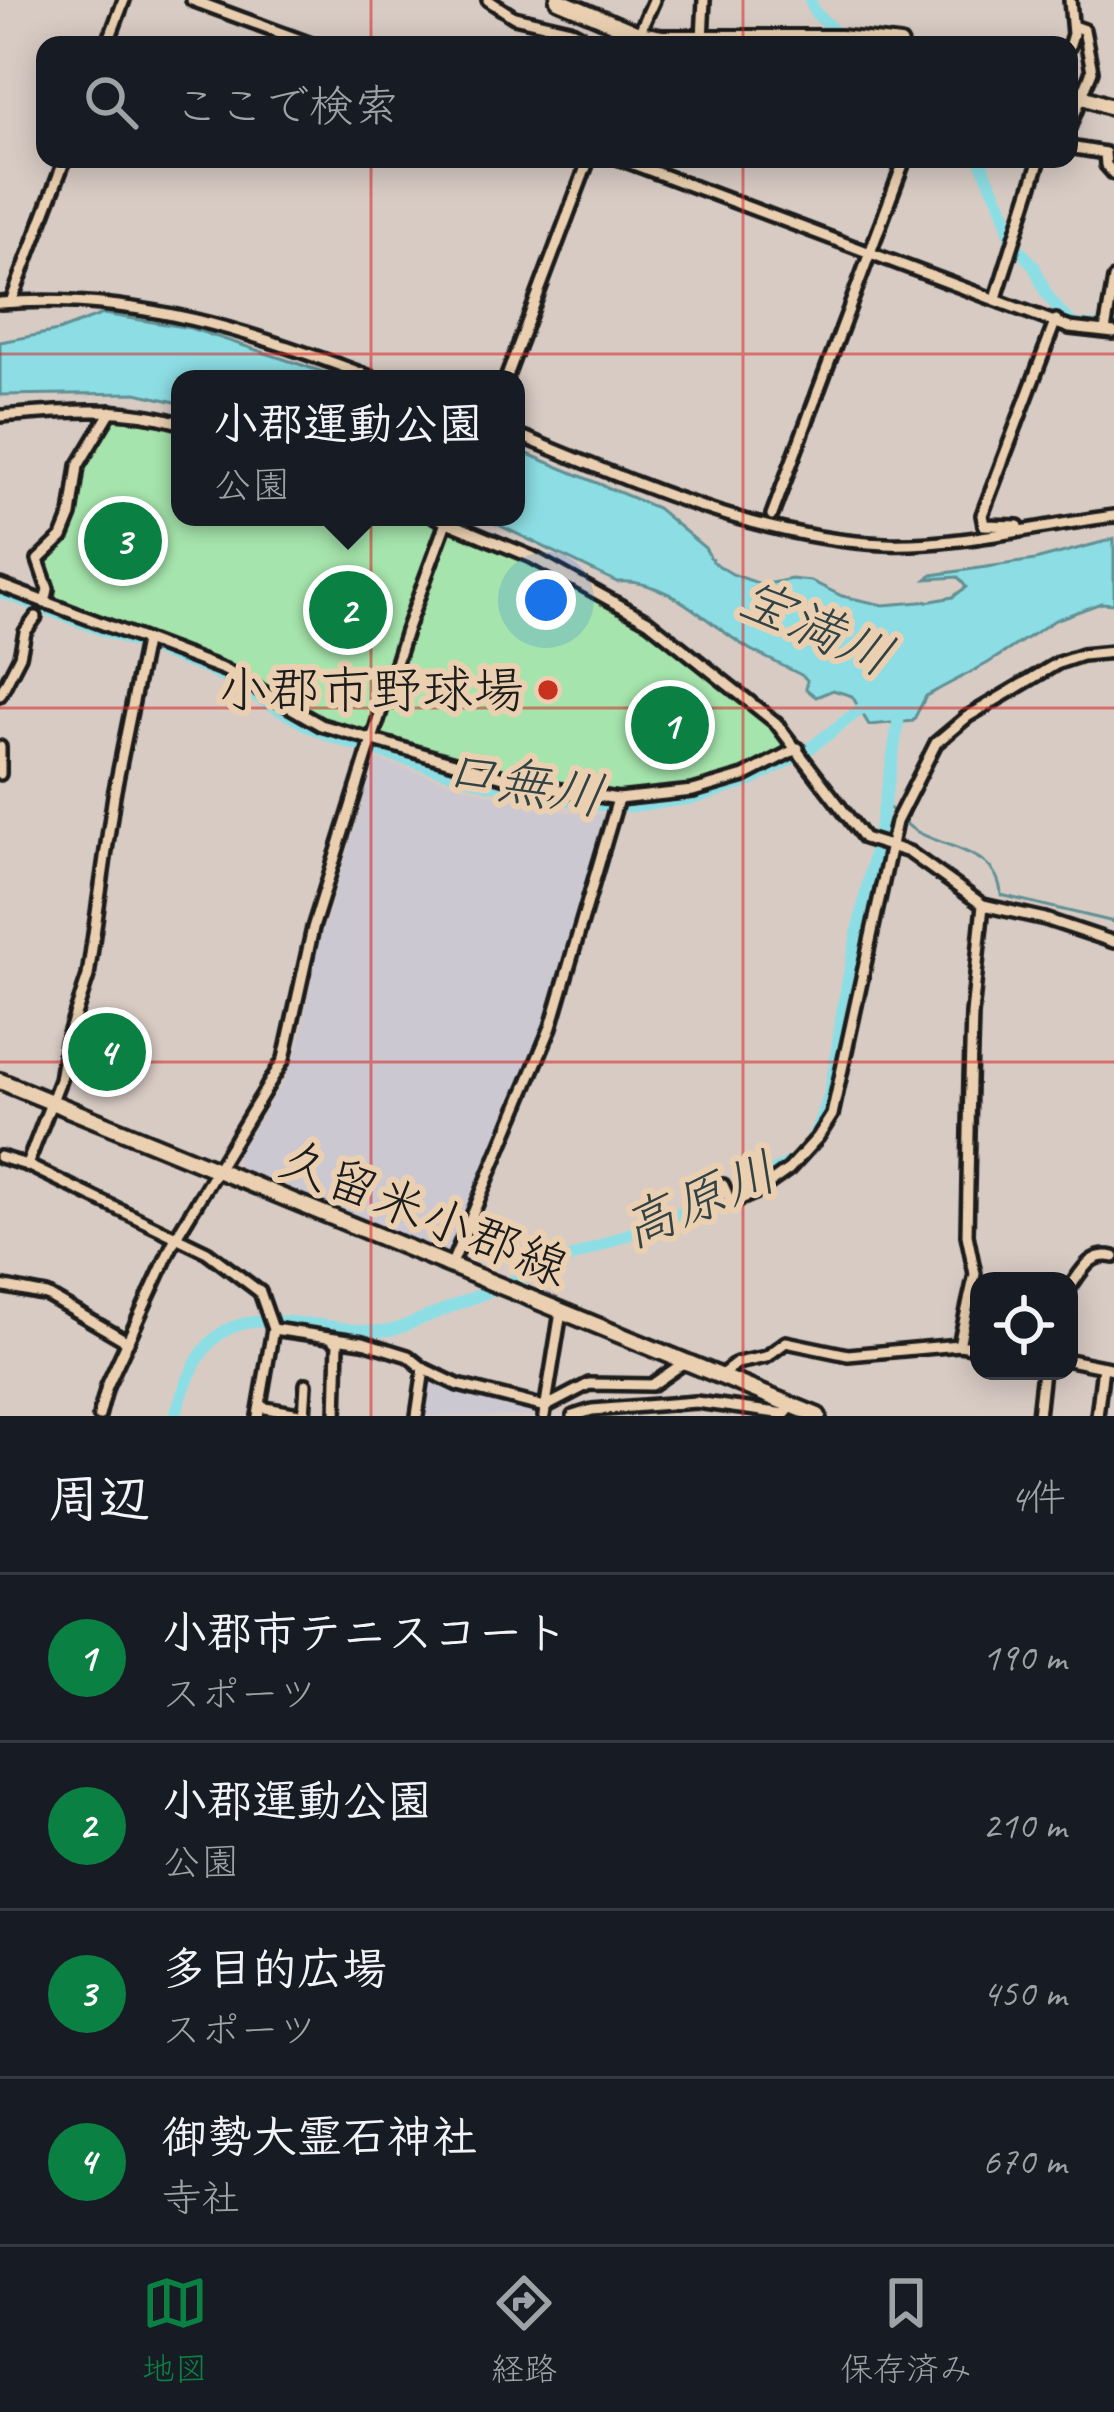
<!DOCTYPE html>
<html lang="ja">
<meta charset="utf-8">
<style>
:root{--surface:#171b24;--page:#242831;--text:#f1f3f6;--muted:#9ea1a6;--line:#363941;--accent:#0b8043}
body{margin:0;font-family:Caveat,"Klee One",sans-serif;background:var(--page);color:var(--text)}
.controls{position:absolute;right:36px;bottom:36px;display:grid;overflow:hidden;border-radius:24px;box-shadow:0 6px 30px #0003}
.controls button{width:108px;height:108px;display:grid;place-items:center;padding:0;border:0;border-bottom:3px solid var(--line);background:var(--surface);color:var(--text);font:60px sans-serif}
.you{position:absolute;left:546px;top:600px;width:42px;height:42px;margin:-30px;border:9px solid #fff;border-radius:50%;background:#1a73e8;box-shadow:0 0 0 18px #1a73e833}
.badge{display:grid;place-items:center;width:78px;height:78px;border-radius:50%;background:var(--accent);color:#fff;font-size:39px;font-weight:700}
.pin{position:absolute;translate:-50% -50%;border:6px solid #fff;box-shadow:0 3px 12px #0006}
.popup{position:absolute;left:171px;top:370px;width:354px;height:156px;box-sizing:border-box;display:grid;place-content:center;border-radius:24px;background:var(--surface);filter:drop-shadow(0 3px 9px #0005);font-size:39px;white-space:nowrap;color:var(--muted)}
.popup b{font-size:45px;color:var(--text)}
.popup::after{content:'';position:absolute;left:50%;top:100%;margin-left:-24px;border:24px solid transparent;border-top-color:var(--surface)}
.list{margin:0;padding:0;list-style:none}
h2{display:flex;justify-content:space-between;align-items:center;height:156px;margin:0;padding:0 48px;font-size:51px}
h2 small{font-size:39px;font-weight:400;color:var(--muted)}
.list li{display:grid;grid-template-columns:78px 1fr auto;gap:36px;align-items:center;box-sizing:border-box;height:168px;padding:0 48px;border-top:3px solid var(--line)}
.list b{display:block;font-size:45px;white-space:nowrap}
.list p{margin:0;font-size:39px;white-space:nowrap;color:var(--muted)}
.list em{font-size:39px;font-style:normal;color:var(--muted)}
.icon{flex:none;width:66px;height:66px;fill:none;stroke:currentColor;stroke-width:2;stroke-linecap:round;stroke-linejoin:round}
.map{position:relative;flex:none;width:1114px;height:1416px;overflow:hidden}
.search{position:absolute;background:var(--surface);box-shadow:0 6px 30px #0003;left:36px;right:36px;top:36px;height:132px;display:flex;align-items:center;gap:30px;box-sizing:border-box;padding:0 42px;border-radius:24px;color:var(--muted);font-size:45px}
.sheet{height:828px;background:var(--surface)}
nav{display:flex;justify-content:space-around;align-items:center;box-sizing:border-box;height:168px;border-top:3px solid var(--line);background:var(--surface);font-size:33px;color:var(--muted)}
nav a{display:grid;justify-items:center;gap:6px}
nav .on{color:var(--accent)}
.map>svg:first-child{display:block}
</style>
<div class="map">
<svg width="1114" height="1416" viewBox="0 0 1114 1416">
<rect width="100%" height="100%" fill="#d8cbc4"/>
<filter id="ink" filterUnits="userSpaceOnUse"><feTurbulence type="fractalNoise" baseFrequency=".00833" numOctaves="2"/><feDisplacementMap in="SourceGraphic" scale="24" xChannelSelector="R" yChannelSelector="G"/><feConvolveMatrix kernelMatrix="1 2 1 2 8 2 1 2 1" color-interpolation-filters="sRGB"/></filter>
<g filter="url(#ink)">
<!-- built -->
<g fill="#cbc8d1">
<path d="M376,760l97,30 96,23 39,1 -62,212 -62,152 -34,73 -9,1 -112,-45 -51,-26 -38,-10 -4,-15 48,-74 15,-35 19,-101z"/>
<path d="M432,1376l108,32 -1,8h-119l6,-37z"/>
</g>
<!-- green -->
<path fill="#a5e4ac" stroke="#608064" stroke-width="3" d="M113,418l67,10v89h247l140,62 72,40 109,85 41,39 -4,9 -42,22 -53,15 -81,7 -61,-9 -220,-62 -102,-57 -177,-66 -9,-44 21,-18 14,-60 23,-46z"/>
<!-- water -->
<g fill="#8ddee4" stroke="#609094" stroke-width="3">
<path d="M103,314l87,14 154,51h-164v24l-44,-10 -136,2v-53l58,-11z"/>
<path d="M516,449l141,59 48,40 8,14 19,12 31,11 28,-6 20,2 31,15 41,9 49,-4 21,-4 13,-10 -8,-10 -31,2 5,-4 103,-15 79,-21v65l-13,-1 -46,17 -67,43 -62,33 -13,25 -44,4 -17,-29 -19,-6 -17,7 -10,-8 1,-9 -4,-4c-17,-9 -35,-17 -52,-26 -42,-24 -83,-73 -134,-68l-135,-65h34z"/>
</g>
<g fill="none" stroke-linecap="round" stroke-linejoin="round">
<!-- stream -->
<path stroke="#609094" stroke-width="3" d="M885,805c12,7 18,18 29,25 31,19 85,20 87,65l113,27"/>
<!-- river -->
<g stroke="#8ddee4" stroke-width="12">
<path d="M810,0l4,11 29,29"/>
<path d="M979,159l25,52 7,29 23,26 12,27 15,20 13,12 40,3"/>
<path d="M0,592l214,80 92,53 31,14 150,45 112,21 33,1 63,-8 56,-17 58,-32 62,-48"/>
<path d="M812,1138c24,-39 24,-98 33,-143 18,-96 43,-191 55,-288"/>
<path d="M175,1416c31,-102 61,-102 160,-89 21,3 42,7 64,1l342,-140 55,-29"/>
</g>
<defs>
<g id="minor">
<path d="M192,0l122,45"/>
<path d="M488,0l26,17 56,13 28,15"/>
<path d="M702,39l2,-39"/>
<path d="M107,45l17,-45"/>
<path d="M634,45l20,-45"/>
<path d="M1069,47l4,-13 -3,-34"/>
<path d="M1069,128l23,-57 -8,-41 -11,-4"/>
<path d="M1069,147l36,6 1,12 8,9"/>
<path d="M620,159l450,169 44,5"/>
<path d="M996,298l44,-139"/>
<path d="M11,302l54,-143"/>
<path d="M0,303c133,-11 254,29 376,76"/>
<path d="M1105,331l9,-52"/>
<path d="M506,379l83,-220"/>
<path d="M0,416c61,-5 121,-11 180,7"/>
<path d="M516,434c118,48 240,105 369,110 68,3 160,-19 229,-28"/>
<path d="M772,515l133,-356"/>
<path d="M435,517l97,40 116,64 128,102 88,115 45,14 74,53 62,14 69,23"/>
<path d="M1018,526l-34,-1 -2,-10 74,-195"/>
<path d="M0,585l225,85 96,55 214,61 83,13 75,-8 51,-15 54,-28"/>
<path d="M45,603l3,-14 -10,-29 24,-23 9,-22 7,-49 33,-55"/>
<path d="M0,695l20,-39 5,-24 11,-15"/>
<path d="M0,747v27"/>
<path d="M0,1157l27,8 180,87 53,40 13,37 -15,87"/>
<path d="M27,1165l33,-85 6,-37 22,-67 26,-181 31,-153"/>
<path d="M723,1185l8,18 26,-11 32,-23 29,-32 14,-22 64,-293 40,-79 31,-26 91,-54 24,-8 32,-3"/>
<path d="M451,1266l100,-239 67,-228"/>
<path d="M0,1286l47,9 81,47"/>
<path d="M1069,1289c13,-18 21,-38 45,-32"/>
<path d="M273,1329l90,13 45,14 16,13 34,16 87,22 44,-23 63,1 33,-23"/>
<path d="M333,1340l5,3 -2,73"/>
<path d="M959,1345l16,-71 -8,-39 3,-154 2,-67 11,-109"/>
<path d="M1069,1360l45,9"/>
<path d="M720,1376l17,-13 29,-6 20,-15 62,13 111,-10 20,3"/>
<path d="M260,1407l45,8"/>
<path d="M99,1416l8,-30 69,-149 108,-178 29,-131 93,-297 42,-114"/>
<path d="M304,1416l2,-32"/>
<path d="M417,1416l7,-47"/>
<path d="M544,1416l17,-104"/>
<path d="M573,1416l19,-6 104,-8 89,12 7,-8"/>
<path d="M1038,1416l5,-45"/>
<path d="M1097,1416l6,-49"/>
</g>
<g id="major">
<path d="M558,0l80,34 24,4h178l60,7"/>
<path d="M1069,92l45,16"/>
<path d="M0,1081l818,335"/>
</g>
</defs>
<!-- minor casing -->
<use href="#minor" stroke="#1c1c1c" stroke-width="18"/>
<!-- major casing -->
<use href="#major" stroke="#1c1c1c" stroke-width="22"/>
<!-- minor -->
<use href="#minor" stroke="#ead0b1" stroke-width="9"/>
<!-- major -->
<use href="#major" stroke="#ead0b1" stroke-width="14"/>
</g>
</g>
<!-- grid -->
<path fill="none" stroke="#d62828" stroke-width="3" stroke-opacity="0.55" d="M371,0v45M743,0v45M371,159v1257M743,159v1257M0,354h1114M0,708h1114M0,1062h1114"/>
<!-- markers -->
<circle fill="#c8321e" stroke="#ead0b1" stroke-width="4.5" cx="548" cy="690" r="12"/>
<g text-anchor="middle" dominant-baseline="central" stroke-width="12" stroke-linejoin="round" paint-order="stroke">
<!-- poi labels -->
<g font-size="51" fill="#1c1c1c" stroke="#ead0b1" text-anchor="end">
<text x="524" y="690">小郡市野球場</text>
</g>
<!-- street labels -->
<g font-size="51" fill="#1c1c1c" stroke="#ead0b1">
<text transform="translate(424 1213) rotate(22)">久留米小郡線</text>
</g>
<!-- water labels -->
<g font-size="54" font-style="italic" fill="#334344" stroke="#ead0b1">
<text transform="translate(816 627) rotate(24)">宝満川</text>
<text transform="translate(524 783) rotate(10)">口無川</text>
<text transform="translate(699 1200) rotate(-23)">高原川</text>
</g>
</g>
</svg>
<div class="controls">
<button><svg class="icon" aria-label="locate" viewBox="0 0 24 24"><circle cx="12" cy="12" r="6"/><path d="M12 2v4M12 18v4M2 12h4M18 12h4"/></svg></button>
</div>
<div class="you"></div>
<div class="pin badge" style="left:670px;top:725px">1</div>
<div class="pin badge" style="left:348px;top:610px">2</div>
<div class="popup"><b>小郡運動公園</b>公園</div>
<div class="pin badge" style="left:123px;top:541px">3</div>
<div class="pin badge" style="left:107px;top:1052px">4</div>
<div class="search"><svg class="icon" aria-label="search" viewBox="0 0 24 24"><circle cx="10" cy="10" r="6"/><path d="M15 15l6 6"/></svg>ここで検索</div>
</div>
<section class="sheet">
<h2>周辺<small>4件</small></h2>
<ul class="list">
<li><span class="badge">1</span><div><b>小郡市テニスコート</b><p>スポーツ</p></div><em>190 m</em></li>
<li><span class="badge">2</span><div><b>小郡運動公園</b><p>公園</p></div><em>210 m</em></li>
<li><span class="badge">3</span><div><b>多目的広場</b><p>スポーツ</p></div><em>450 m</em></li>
<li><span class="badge">4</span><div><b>御勢大霊石神社</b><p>寺社</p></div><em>670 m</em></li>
</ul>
</section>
<nav>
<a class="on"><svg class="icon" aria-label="map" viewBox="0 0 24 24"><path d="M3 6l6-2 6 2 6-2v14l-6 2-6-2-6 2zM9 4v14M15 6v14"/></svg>地図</a>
<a><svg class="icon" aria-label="directions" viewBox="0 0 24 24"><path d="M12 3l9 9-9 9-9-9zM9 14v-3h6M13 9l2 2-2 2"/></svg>経路</a>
<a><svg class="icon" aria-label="saved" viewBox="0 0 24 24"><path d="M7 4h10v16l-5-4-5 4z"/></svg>保存済み</a>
</nav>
